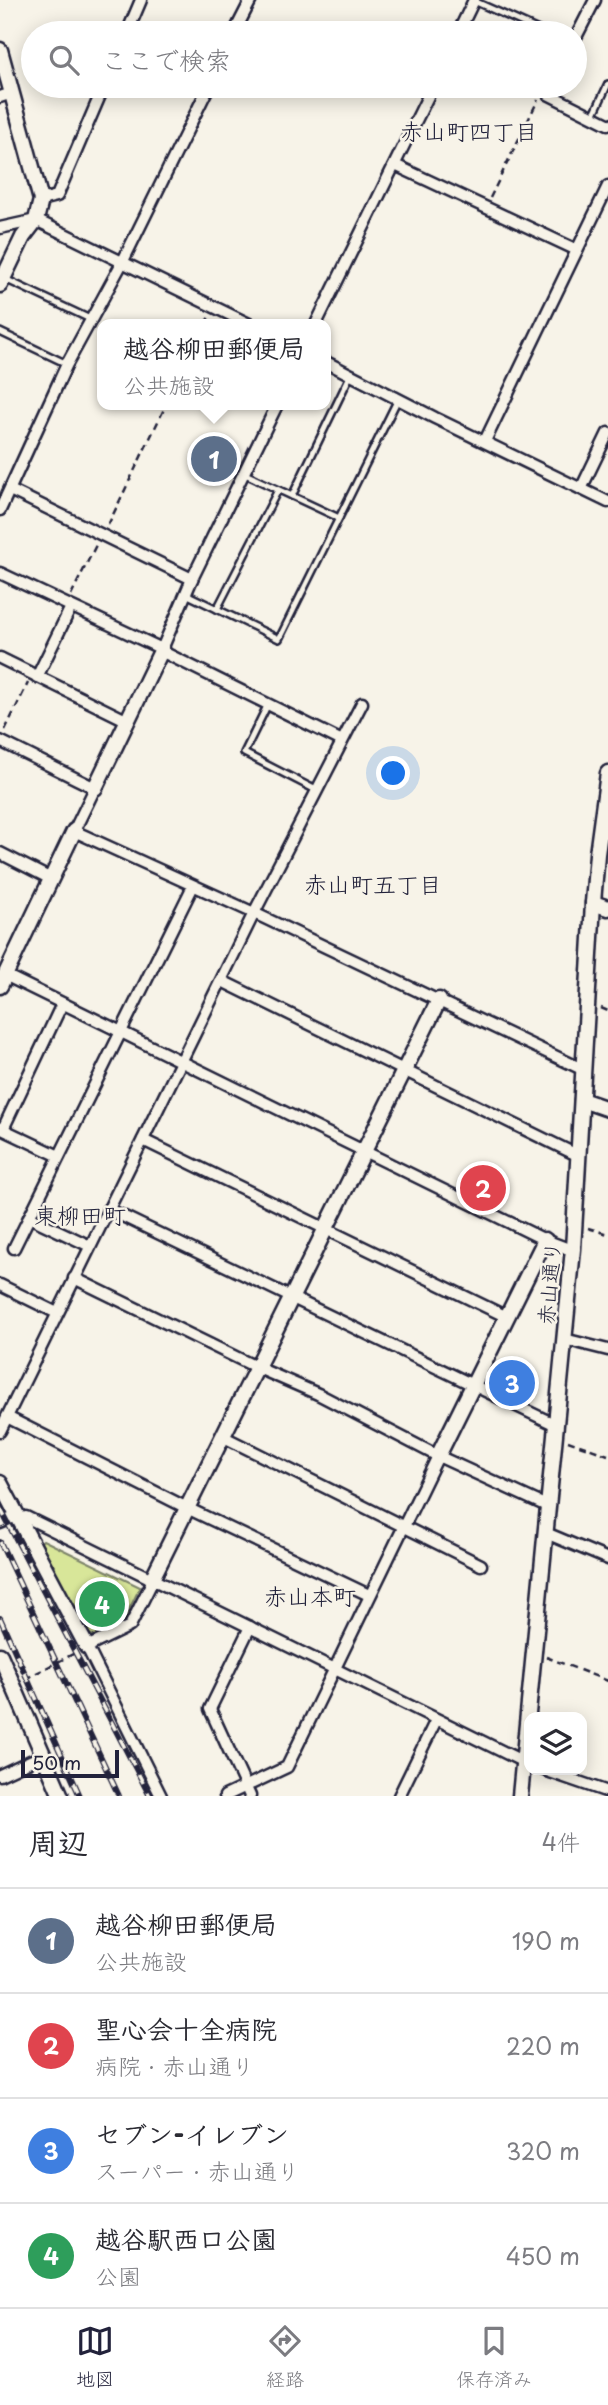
<!DOCTYPE html>
<html lang="ja">
<meta charset="utf-8">
<style>
:root{--surface:#fff;--page:#f2f2f3;--text:#2b2b33;--muted:#7c7c81;--line:#e1e1e2;--accent:#22223b}
body{margin:0;font-family:"Playpen Sans","Klee One",sans-serif;background:var(--page);color:var(--text)}
.controls{position:absolute;right:21px;bottom:21px;display:grid;overflow:hidden;border-radius:14px;box-shadow:0 4px 18px #0003}
.controls button{width:63px;height:63px;display:grid;place-items:center;padding:0;border:0;border-bottom:2px solid var(--line);background:var(--surface);color:var(--text);font:35px sans-serif}
.scale{position:absolute;left:21px;bottom:18px;width:98px;box-sizing:border-box;padding-left:7px;border:4px solid #22223b;border-top:0;font-size:19px;line-height:24px;white-space:nowrap;color:#22223b;-webkit-text-stroke:5px #f7f3e8;paint-order:stroke}
.you{position:absolute;left:394px;top:774px;width:24px;height:24px;margin:-18px;border:5px solid #fff;border-radius:50%;background:#1a73e8;box-shadow:0 0 0 10px #1a73e833}
.badge{display:grid;place-items:center;width:46px;height:46px;border-radius:50%;background:var(--accent);color:#fff;font-size:23px;font-weight:700}
.pin{position:absolute;translate:-50% -50%;border:4px solid #fff;box-shadow:0 2px 7px #0006}
.popup{position:absolute;left:97px;top:319px;width:234px;height:91px;box-sizing:border-box;display:grid;place-content:center;border-radius:14px;background:var(--surface);filter:drop-shadow(0 2px 5px #0005);font-size:23px;white-space:nowrap;color:var(--muted)}
.popup b{font-size:26px;color:var(--text)}
.popup::after{content:'';position:absolute;left:50%;top:100%;margin-left:-14px;border:14px solid transparent;border-top-color:var(--surface)}
.list{margin:0;padding:0;list-style:none}
h2{display:flex;justify-content:space-between;align-items:center;height:91px;margin:0;padding:0 28px;font-size:30px}
h2 small{font-size:23px;font-weight:400;color:var(--muted)}
.list li{display:grid;grid-template-columns:46px 1fr auto;gap:21px;align-items:center;box-sizing:border-box;height:105px;padding:0 28px;border-top:2px solid var(--line)}
.list b{display:block;font-size:26px;white-space:nowrap}
.list p{margin:0;font-size:23px;white-space:nowrap;color:var(--muted)}
.list em{font-size:23px;font-style:normal;color:var(--muted)}
.icon{flex:none;width:38px;height:38px;fill:none;stroke:currentColor;stroke-width:2;stroke-linecap:round;stroke-linejoin:round}
.map{position:relative;flex:none;width:608px;height:1796px;overflow:hidden}
.search{position:absolute;background:var(--surface);box-shadow:0 4px 18px #0003;left:21px;right:21px;top:21px;height:77px;display:flex;align-items:center;gap:18px;box-sizing:border-box;padding:0 24px;border-radius:38px;color:var(--muted);font-size:26px}
.sheet{height:511px;background:var(--surface)}
nav{display:flex;justify-content:space-around;align-items:center;box-sizing:border-box;height:98px;border-top:2px solid var(--line);background:var(--surface);font-size:19px;color:var(--muted)}
nav a{display:grid;justify-items:center;gap:4px}
nav .on{color:var(--accent)}
.map>svg:first-child{display:block}
</style>
<div class="map">
<svg width="608" height="1796" viewBox="0 0 608 1796">
<rect width="100%" height="100%" fill="#f7f3e8"/>
<filter id="ink" filterUnits="userSpaceOnUse"><feTurbulence type="fractalNoise" baseFrequency=".0143" numOctaves="2"/><feDisplacementMap in="SourceGraphic" scale="14" xChannelSelector="R" yChannelSelector="G"/><feConvolveMatrix kernelMatrix="1 2 1 2 8 2 1 2 1" color-interpolation-filters="sRGB"/></filter>
<g filter="url(#ink)">
<!-- green -->
<path fill="#d8e699" stroke="#7d846a" stroke-width="2" d="M43,1540l97,47 -16,33 -30,16 -8,-3 -46,-90z"/>
<g fill="none" stroke-linecap="round" stroke-linejoin="round">
<defs>
<g id="lane">
<path d="M474,1l71,32"/>
<path d="M593,116l15,-32"/>
<path d="M5,279l85,40"/>
<path d="M0,332l67,32"/>
<path d="M243,473l96,45"/>
<path d="M292,496l59,-122"/>
<path d="M186,594l93,45 119,-240"/>
<path d="M217,609l61,-119"/>
<path d="M268,704l-24,49 72,37"/>
</g>
<g id="street">
<path d="M127,33l14,-33"/>
<path d="M234,33l17,-33"/>
<path d="M458,33l16,-33"/>
<path d="M575,39l20,-39"/>
<path d="M552,86l-4,8 60,30"/>
<path d="M0,97l12,-4"/>
<path d="M395,165l182,85"/>
<path d="M41,200l16,-4 47,-110"/>
<path d="M0,228l36,-8 213,104"/>
<path d="M316,324l117,-238"/>
<path d="M326,362l109,56 173,84"/>
<path d="M485,441l123,-255"/>
<path d="M581,489l27,-56"/>
<path d="M10,490l182,89"/>
<path d="M0,510l67,-146 55,-101 87,-177"/>
<path d="M0,573l162,76 30,-70 85,-174"/>
<path d="M161,651l181,90"/>
<path d="M0,658l128,63"/>
<path d="M37,677l34,-70"/>
<path d="M0,741l95,47 -21,43 180,82 330,157"/>
<path d="M0,853l51,26"/>
<path d="M5,975l540,265 21,8 7,1"/>
<path d="M222,981l357,175"/>
<path d="M0,1128l59,28"/>
<path d="M3,1129l59,-125"/>
<path d="M143,1140l364,177"/>
<path d="M108,1209l448,216"/>
<path d="M29,1217l61,29"/>
<path d="M14,1248l179,-362"/>
<path d="M74,1278l182,89 62,27 120,62 111,51"/>
<path d="M0,1285l57,28"/>
<path d="M564,1339l44,11"/>
<path d="M7,1417l180,91 182,87"/>
<path d="M0,1431l254,-518 108,-210"/>
<path d="M222,1436l259,129"/>
<path d="M20,1521l6,-4 502,247"/>
<path d="M0,1523l17,-7"/>
<path d="M546,1533l62,26"/>
<path d="M153,1580l-23,46 -43,21 74,149"/>
<path d="M250,1627l-40,82 40,87"/>
<path d="M544,1770l64,22"/>
<path d="M0,1775l43,-20"/>
<path d="M225,1796l62,-29 151,-311"/>
<path d="M399,1796l37,-76"/>
</g>
<g id="secondary">
<path d="M0,50l41,150 -5,20 -13,17 -23,48"/>
<path d="M95,788l67,-139"/>
<path d="M593,903l15,5"/>
<path d="M0,986l74,-155"/>
<path d="M582,1100l26,9"/>
<path d="M438,1456l107,-216"/>
<path d="M0,1483l87,164"/>
<path d="M152,1579l287,-579"/>
<path d="M0,1655l61,141"/>
<path d="M520,1796l53,-547 20,-346 4,-49 11,-81"/>
</g>
</defs>
<!-- lane casing -->
<use href="#lane" stroke="#22223b" stroke-width="10"/>
<!-- street casing -->
<use href="#street" stroke="#22223b" stroke-width="15"/>
<!-- secondary casing -->
<use href="#secondary" stroke="#22223b" stroke-width="19"/>
<!-- path -->
<g stroke="#22223b" stroke-width="2.5" stroke-dasharray="7 5" stroke-linecap="butt">
<path d="M490,198l48,-98"/>
<path d="M205,324l4,-7"/>
<path d="M108,525l58,-120"/>
<path d="M71,595l25,-50"/>
<path d="M5,730l23,-47"/>
<path d="M601,1008l7,3"/>
<path d="M588,1228l20,6"/>
<path d="M568,1441l40,14"/>
<path d="M546,1657l62,24"/>
<path d="M25,1679l50,-26"/>
</g>
<!-- lane -->
<use href="#lane" stroke="#f7f3e8" stroke-width="5"/>
<!-- street -->
<use href="#street" stroke="#f7f3e8" stroke-width="10"/>
<!-- secondary -->
<use href="#secondary" stroke="#f7f3e8" stroke-width="14"/>
<defs>
<g id="rail">
<path d="M0,1508l150,288"/>
<path d="M0,1542l119,254"/>
<path d="M0,1618l80,178"/>
</g>
</defs>
<!-- rail casing -->
<use href="#rail" stroke="#22223b" stroke-width="6"/>
<!-- rail -->
<use href="#rail" stroke="#f7f3e8" stroke-width="3.5" stroke-dasharray="10" stroke-linecap="butt"/>
</g>
</g>
<g text-anchor="middle" dominant-baseline="central" stroke-width="5" stroke-linejoin="round" paint-order="stroke">
<!-- street labels -->
<g font-size="21" fill="#22223b" stroke="#f7f3e8">
<text transform="translate(548 1283) rotate(-85)">赤山通り</text>
</g>
<!-- neighbourhood labels -->
<g font-size="23" fill="#22223b" stroke="#f7f3e8">
<text x="469" y="130">赤山町四丁目</text>
<text x="373" y="883">赤山町五丁目</text>
<text x="80" y="1214">東柳田町</text>
<text x="310" y="1595">赤山本町</text>
</g>
</g>
</svg>
<div class="controls">
<button><svg class="icon" aria-label="layers" viewBox="0 0 24 24"><path d="M12 4l9 5-9 5-9-5zM3 14l9 5 9-5"/></svg></button>
</div>
<div class="scale">50 m</div>
<div class="you"></div>
<div class="pin badge" style="left:214px;top:459px;background:#5c6f8a">1</div>
<div class="popup"><b>越谷柳田郵便局</b>公共施設</div>
<div class="pin badge" style="left:483px;top:1188px;background:#e0444e">2</div>
<div class="pin badge" style="left:512px;top:1383px;background:#3f7fe0">3</div>
<div class="pin badge" style="left:102px;top:1604px;background:#2e9e5b">4</div>
<div class="search"><svg class="icon" aria-label="search" viewBox="0 0 24 24"><circle cx="10" cy="10" r="6"/><path d="M15 15l6 6"/></svg>ここで検索</div>
</div>
<section class="sheet">
<h2>周辺<small>4件</small></h2>
<ul class="list">
<li><span class="badge" style="background:#5c6f8a">1</span><div><b>越谷柳田郵便局</b><p>公共施設</p></div><em>190 m</em></li>
<li><span class="badge" style="background:#e0444e">2</span><div><b>聖心会十全病院</b><p>病院 · 赤山通り</p></div><em>220 m</em></li>
<li><span class="badge" style="background:#3f7fe0">3</span><div><b>セブン-イレブン</b><p>スーパー · 赤山通り</p></div><em>320 m</em></li>
<li><span class="badge" style="background:#2e9e5b">4</span><div><b>越谷駅西口公園</b><p>公園</p></div><em>450 m</em></li>
</ul>
</section>
<nav>
<a class="on"><svg class="icon" aria-label="map" viewBox="0 0 24 24"><path d="M3 6l6-2 6 2 6-2v14l-6 2-6-2-6 2zM9 4v14M15 6v14"/></svg>地図</a>
<a><svg class="icon" aria-label="directions" viewBox="0 0 24 24"><path d="M12 3l9 9-9 9-9-9zM9 14v-3h6M13 9l2 2-2 2"/></svg>経路</a>
<a><svg class="icon" aria-label="saved" viewBox="0 0 24 24"><path d="M7 4h10v16l-5-4-5 4z"/></svg>保存済み</a>
</nav>
